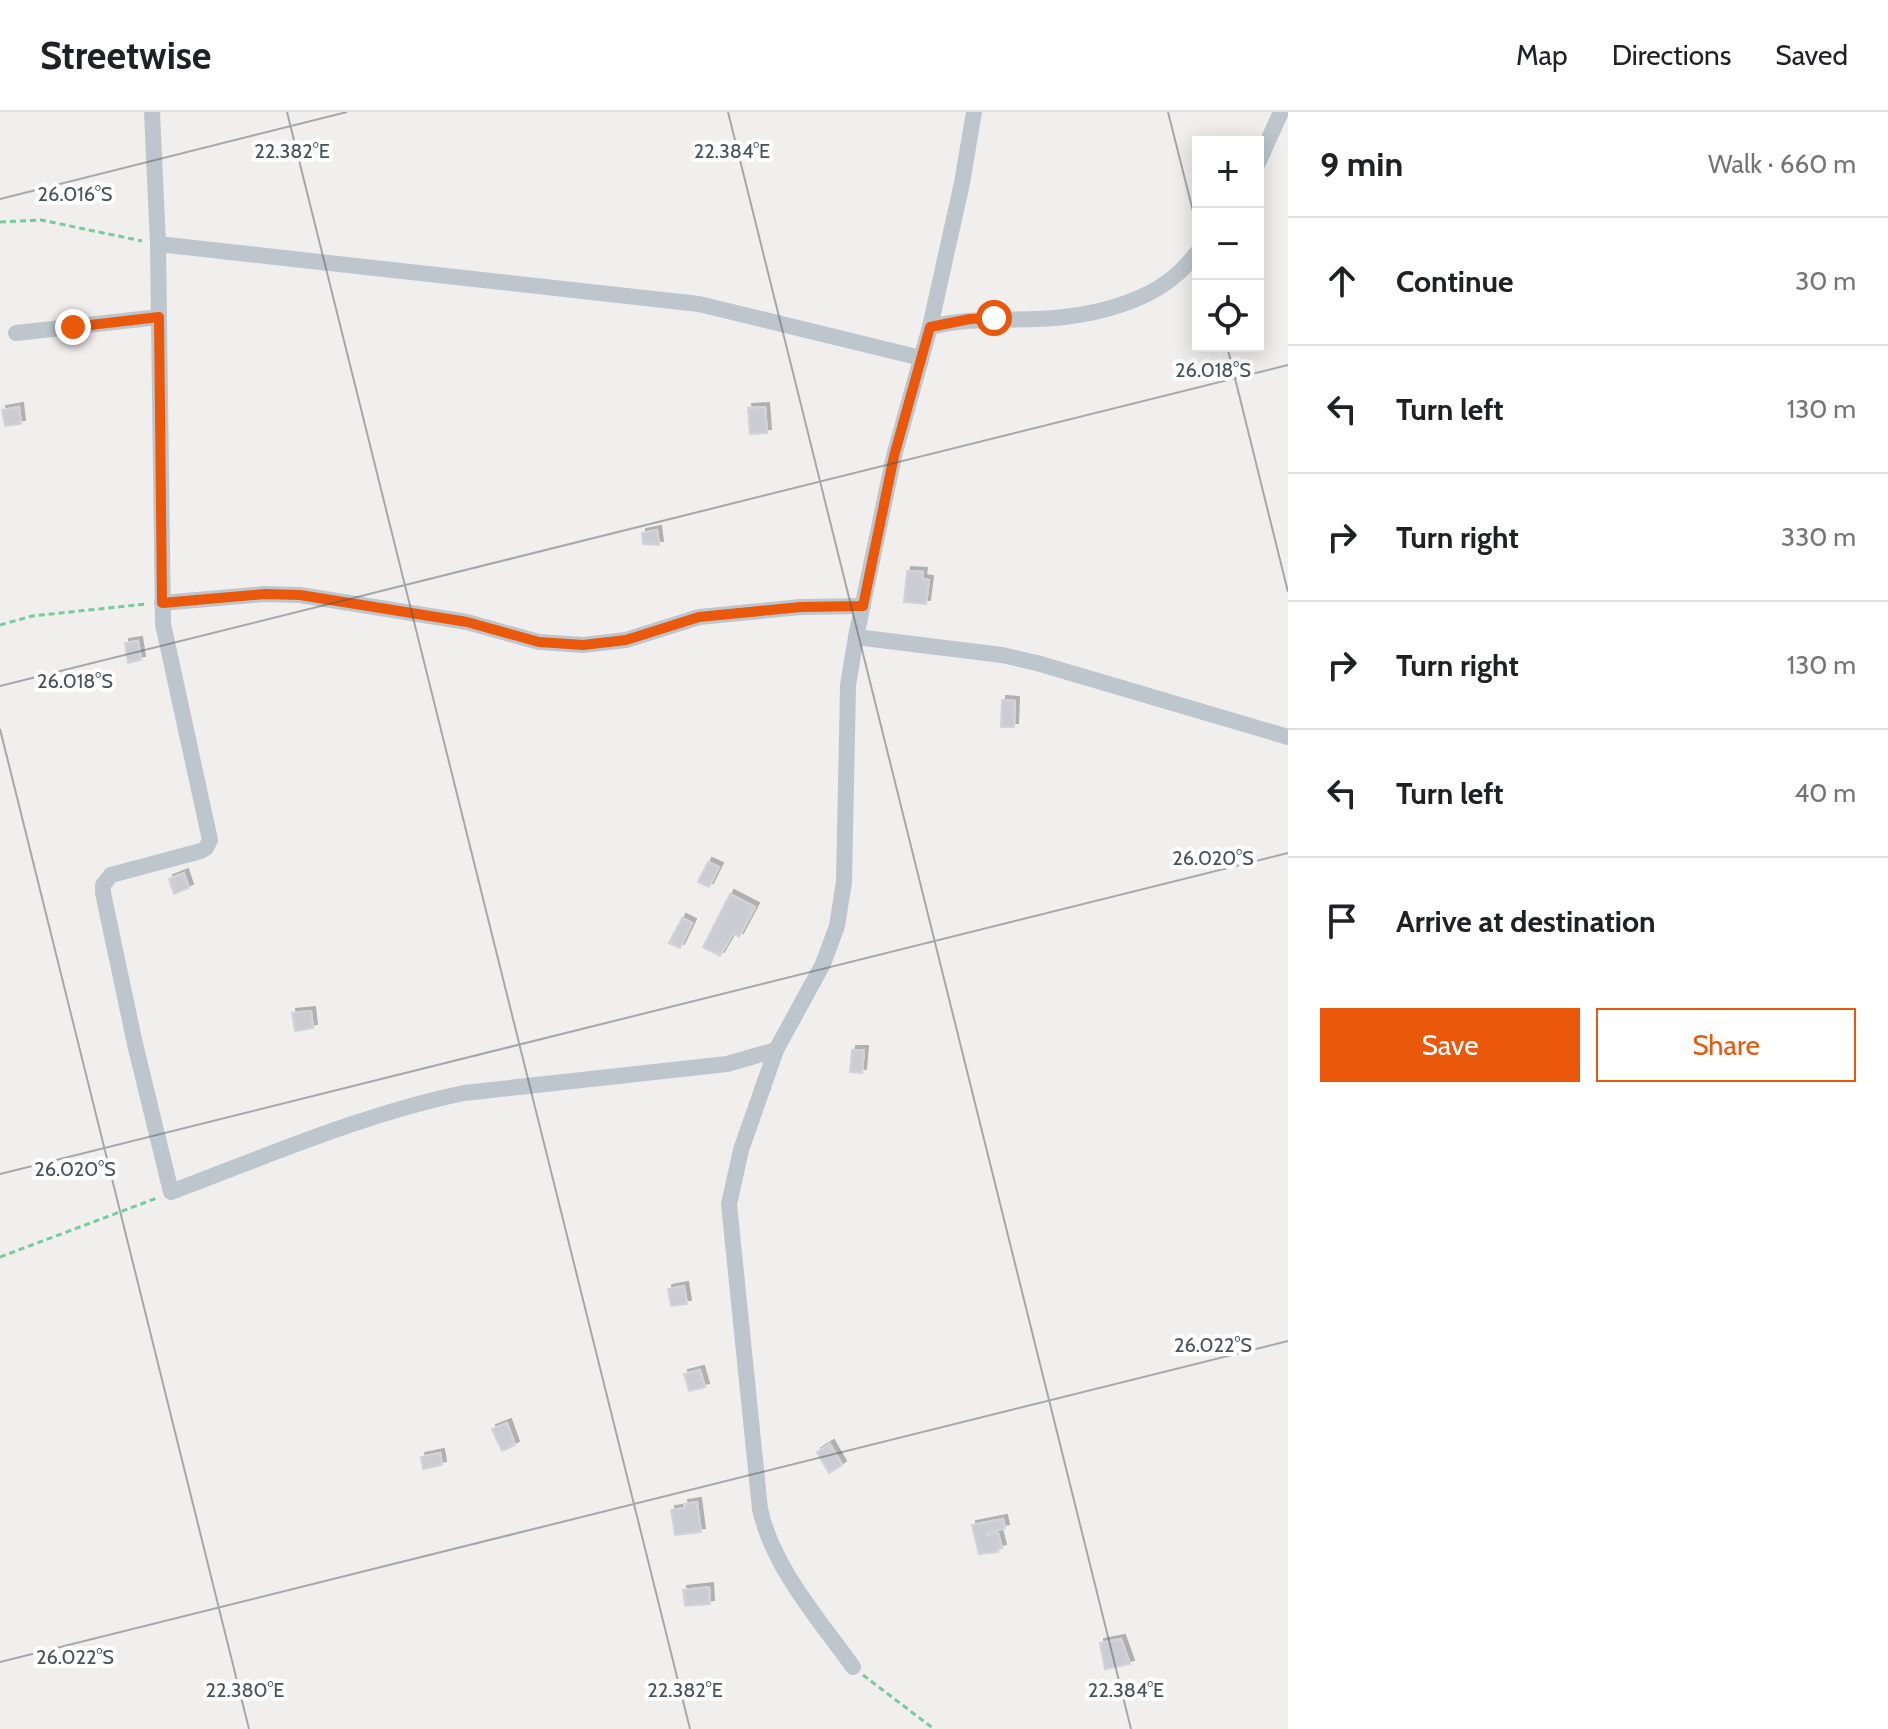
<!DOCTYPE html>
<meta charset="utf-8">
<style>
:root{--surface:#fff;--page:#f6f6f6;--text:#202124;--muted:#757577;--line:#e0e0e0;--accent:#ea580c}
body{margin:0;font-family:Cabin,sans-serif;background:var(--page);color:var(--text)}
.controls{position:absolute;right:24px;top:24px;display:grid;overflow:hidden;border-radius:0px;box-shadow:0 4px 20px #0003}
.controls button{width:72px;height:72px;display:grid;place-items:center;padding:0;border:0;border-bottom:2px solid var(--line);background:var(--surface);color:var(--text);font:40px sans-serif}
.stop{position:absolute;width:24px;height:24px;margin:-18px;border:6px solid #ea580c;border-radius:50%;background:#fff}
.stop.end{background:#ea580c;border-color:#fff;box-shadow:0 2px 8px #0008}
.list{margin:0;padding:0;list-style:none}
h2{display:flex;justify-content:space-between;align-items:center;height:104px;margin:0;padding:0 32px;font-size:34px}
h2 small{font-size:26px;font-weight:400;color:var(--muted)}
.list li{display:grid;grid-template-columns:52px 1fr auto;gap:24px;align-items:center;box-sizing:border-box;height:128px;padding:0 32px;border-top:2px solid var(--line)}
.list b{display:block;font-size:30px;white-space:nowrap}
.list em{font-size:26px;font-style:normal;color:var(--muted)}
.actions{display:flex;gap:16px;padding:24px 32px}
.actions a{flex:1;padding:18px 0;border:2px solid var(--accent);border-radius:0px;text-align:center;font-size:28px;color:var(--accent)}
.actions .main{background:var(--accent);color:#fff}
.icon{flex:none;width:44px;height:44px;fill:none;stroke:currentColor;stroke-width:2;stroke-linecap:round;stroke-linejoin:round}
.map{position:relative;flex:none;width:1288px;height:1617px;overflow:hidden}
header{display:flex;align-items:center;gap:48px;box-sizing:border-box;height:112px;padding:0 40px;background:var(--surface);border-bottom:2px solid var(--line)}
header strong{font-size:38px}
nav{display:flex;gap:44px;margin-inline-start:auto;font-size:28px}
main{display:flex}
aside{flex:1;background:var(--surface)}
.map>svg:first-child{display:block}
</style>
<header>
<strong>Streetwise</strong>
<nav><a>Map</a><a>Directions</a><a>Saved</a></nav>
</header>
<main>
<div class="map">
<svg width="1288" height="1617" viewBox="0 0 1288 1617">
<defs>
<filter id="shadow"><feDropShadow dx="4" dy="-4" stdDeviation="0" flood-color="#0004"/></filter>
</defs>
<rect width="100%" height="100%" fill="#f1eeee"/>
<!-- building -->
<g fill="#cbcdd3" stroke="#d2d4da" stroke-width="2" filter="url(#shadow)">
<path d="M19,295l2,17 -16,2 -3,-16z"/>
<path d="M765,295l2,26 -17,1 -2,-26z"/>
<path d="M657,418l2,15 -16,-1 -1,-11z"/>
<path d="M907,459l16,1 -1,7 7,1 -3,24 -22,-2z"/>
<path d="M138,529l3,19 -13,3 -3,-20z"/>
<path d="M1002,588l13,1 -1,26h-13z"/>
<path d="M708,750l11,5 -10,20 -11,-5z"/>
<path d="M184,761l5,15 -15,6 -5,-15z"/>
<path d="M730,782l25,13 -16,30 -6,-4 -13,23 -17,-9z"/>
<path d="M682,806l10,5 -12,25 -11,-5z"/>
<path d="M311,899l2,17 -18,3 -3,-18z"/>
<path d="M852,938h12l-2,23 -12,-1z"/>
<path d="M684,1174l3,18 -16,2 -3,-17z"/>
<path d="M700,1258l5,17 -16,4 -5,-17z"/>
<path d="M507,1311l8,22 -13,6 -10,-22z"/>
<path d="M830,1332l12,21 -13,8 -12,-21z"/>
<path d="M440,1341l2,12 -19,4 -2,-12z"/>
<path d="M697,1390l4,30 -26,3 -4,-25 14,-2 -1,-4z"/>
<path d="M1003,1407l2,9 -18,5v2l11,-2 4,15 -4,1v3l-19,2 -7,-29z"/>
<path d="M709,1475l1,17 -25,2 -2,-16z"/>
<path d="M1121,1527l9,25 -25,5 -5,-26z"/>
</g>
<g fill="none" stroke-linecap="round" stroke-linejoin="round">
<!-- path -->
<g stroke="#76cba0" stroke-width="3" stroke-dasharray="6 4" stroke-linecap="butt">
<path d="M0,110l41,-2 101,21"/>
<path d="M0,513l32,-9 114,-12"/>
<path d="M0,1145l157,-59"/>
<path d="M863,1563l71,54"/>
</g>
<!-- minor -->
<g stroke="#bdc6cd" stroke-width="16">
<path d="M152,0l6,132 5,380 47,216 -4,8 -5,3 -90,24 -8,10v8l32,151 36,148c96,-36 192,-78 293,-99l263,-29 49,-14 47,-86 14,-38 7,-44 4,-197 8,-48 38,-181 36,-129 32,-144 12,-71"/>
<path d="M1258,51l23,-51"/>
<path d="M158,132l541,60 222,54"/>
<path d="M930,215c47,-12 88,-4 134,-10 37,-4 85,-17 113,-43 8,-6 14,-15 21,-22"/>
<path d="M16,221l143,-16"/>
<path d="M162,491l103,-9 35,1 167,27 72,20 44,3 43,-5 73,-23 102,-10 62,-1"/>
<path d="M856,525l146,18 35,8 251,74"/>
<path d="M776,938l-35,100 -12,54 31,305c13,59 59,110 93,158"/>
</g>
</g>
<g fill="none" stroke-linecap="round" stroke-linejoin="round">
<!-- route -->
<path stroke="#ea580c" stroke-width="10" d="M73,215l86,-10 3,286 103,-9 35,1 167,27 72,20 44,3 43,-5 73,-23 102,-10 62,-1 31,-150 36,-129 40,-8 24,-1"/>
</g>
<!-- ticks -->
<path fill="none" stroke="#47525b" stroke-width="2" stroke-opacity="0.45" d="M287,0l403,1617M728,0l403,1617M1168,0l30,119M0,87l347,-87M1227,234l61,246M0,574l1288,-321M0,617l249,1000M0,1062l1288,-321M0,1550l1288,-321"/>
<g font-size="20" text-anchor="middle" fill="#47525b" stroke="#fff" stroke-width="8" stroke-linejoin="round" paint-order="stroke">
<text x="292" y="46">22.382°E</text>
<text x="732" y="46">22.384°E</text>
<text x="75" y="89">26.016°S</text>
<text x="1213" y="265">26.018°S</text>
<text x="75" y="576">26.018°S</text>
<text x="1213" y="753">26.020°S</text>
<text x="75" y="1064">26.020°S</text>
<text x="1213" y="1240">26.022°S</text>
<text x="75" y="1552">26.022°S</text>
<text x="245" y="1585">22.380°E</text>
<text x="685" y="1585">22.382°E</text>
<text x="1126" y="1585">22.384°E</text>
</g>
</svg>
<div class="controls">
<button>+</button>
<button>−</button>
<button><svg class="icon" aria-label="locate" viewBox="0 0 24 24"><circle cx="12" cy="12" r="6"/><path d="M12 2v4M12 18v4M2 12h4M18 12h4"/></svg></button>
</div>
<div class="stop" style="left:994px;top:206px"></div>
<div class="stop end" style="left:73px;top:215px"></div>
</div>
<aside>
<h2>9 min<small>Walk · 660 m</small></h2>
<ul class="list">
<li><svg class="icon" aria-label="ahead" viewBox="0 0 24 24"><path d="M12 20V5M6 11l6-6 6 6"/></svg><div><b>Continue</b></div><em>30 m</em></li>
<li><svg class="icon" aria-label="left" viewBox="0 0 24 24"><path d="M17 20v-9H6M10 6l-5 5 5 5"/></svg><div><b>Turn left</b></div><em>130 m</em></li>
<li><svg class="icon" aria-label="right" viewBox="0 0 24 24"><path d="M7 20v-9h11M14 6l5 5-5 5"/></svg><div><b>Turn right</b></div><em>330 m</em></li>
<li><svg class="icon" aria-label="right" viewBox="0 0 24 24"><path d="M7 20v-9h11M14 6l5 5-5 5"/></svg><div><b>Turn right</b></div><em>130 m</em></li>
<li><svg class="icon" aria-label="left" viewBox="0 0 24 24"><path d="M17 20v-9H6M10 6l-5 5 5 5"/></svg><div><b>Turn left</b></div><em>40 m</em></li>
<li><svg class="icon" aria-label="arrive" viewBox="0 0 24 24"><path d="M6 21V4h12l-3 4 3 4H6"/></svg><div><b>Arrive at destination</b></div></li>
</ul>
<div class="actions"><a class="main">Save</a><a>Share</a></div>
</aside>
</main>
